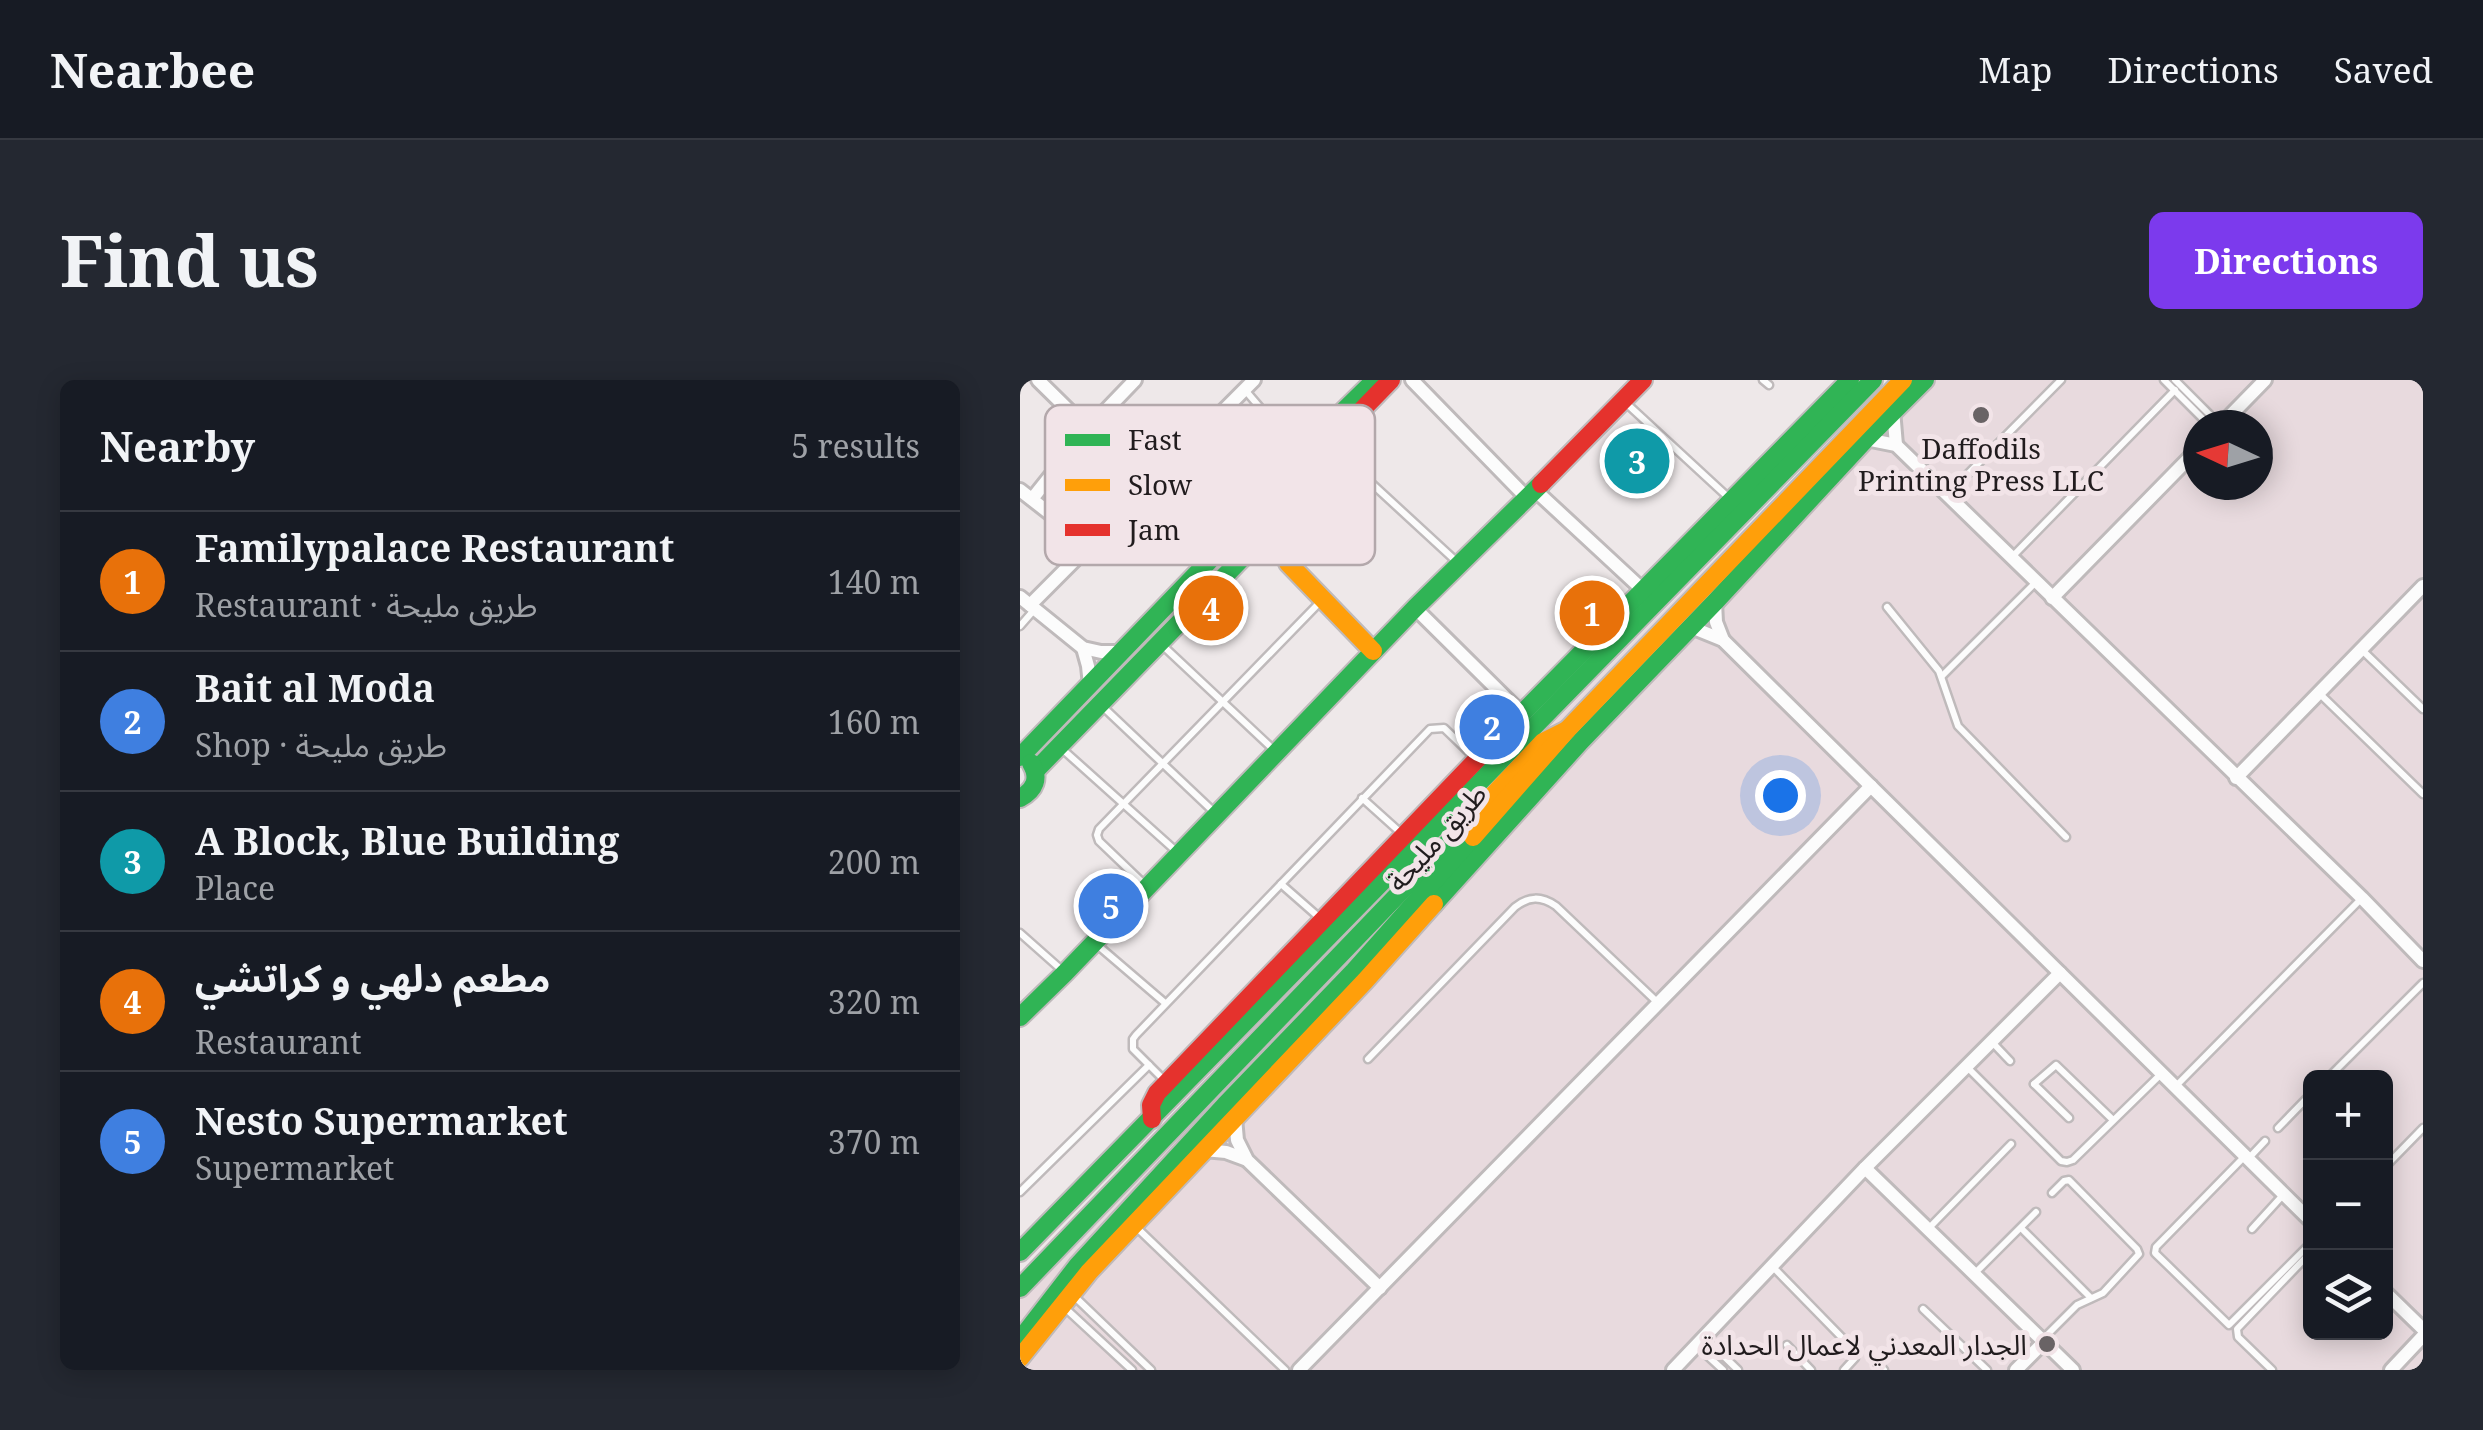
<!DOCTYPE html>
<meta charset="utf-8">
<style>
:root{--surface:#171b24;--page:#242831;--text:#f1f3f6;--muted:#9ea1a6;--line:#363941;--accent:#7c3aed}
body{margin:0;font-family:"Noto Serif","Noto Sans Arabic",serif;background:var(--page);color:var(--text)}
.controls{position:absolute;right:30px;bottom:30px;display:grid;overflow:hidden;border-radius:15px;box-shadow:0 5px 25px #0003}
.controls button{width:90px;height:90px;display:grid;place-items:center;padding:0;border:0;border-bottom:2px solid var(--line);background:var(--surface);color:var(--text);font:50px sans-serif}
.compass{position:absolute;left:1163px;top:30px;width:90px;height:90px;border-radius:50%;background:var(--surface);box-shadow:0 5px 25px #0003;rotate:274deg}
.you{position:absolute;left:760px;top:415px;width:35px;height:35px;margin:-25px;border:8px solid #fff;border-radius:50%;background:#1a73e8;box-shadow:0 0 0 15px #1a73e833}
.badge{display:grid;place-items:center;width:65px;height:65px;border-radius:50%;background:var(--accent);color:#fff;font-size:32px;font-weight:700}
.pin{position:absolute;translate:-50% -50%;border:5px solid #fff;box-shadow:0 2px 10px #0006}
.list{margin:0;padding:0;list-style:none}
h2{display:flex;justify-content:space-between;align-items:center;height:130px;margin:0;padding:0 40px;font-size:42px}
h2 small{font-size:32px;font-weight:400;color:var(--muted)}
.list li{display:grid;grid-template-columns:65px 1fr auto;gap:30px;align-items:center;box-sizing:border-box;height:140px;padding:0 40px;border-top:2px solid var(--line)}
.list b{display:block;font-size:38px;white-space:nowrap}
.list p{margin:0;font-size:32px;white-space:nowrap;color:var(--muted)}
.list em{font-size:32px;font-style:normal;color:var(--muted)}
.icon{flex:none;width:55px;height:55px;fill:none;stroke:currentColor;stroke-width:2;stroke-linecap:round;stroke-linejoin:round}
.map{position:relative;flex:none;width:1403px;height:990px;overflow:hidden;border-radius:15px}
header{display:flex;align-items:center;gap:60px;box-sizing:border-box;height:140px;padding:0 50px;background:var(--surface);border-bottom:2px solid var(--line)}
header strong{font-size:48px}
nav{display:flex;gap:55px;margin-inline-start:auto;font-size:35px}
.intro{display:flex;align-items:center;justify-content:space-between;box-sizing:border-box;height:240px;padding:0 60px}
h1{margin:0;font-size:70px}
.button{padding:25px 45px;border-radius:15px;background:var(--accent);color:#fff;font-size:35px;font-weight:700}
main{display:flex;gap:60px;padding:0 60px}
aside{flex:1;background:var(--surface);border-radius:15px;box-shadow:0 5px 25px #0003}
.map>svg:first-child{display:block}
</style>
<header>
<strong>Nearbee</strong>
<nav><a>Map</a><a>Directions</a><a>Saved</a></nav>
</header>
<div class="intro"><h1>Find us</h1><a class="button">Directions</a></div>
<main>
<aside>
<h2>Nearby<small>5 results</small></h2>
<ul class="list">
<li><span class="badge" style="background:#e8710a">1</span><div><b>Familypalace Restaurant</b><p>Restaurant · طريق مليحة</p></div><em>140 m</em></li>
<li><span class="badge" style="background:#3f7fe0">2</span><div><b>Bait al Moda</b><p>Shop · طريق مليحة</p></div><em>160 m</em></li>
<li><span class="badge" style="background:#0f9aa8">3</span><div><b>A Block, Blue Building</b><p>Place</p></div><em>200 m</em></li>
<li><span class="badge" style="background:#e8710a">4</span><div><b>مطعم دلهي و كراتشي</b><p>Restaurant</p></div><em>320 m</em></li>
<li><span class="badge" style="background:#3f7fe0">5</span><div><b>Nesto Supermarket</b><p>Supermarket</p></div><em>370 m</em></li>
</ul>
</aside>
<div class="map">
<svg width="1403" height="990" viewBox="0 0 1403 990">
<rect width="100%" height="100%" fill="#eee8e9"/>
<!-- built -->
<path fill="#e8dade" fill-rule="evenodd" d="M871,0h532v990h-1403v-86l495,-522zM1178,45h60v60h-60zM1290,698h76v254h-76z"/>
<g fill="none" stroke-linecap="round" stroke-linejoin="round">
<defs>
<g id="lane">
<path d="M743,0l6,5"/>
<path d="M1144,0l45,45"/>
<path d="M1155,0l44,44"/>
<path d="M225,10l54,63"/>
<path d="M606,23l104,96"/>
<path d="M310,65l127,117"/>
<path d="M927,115l114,-115"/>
<path d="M991,178l164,-168"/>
<path d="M867,227l52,64 19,55 108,111"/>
<path d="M0,246l14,-16"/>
<path d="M140,263l115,108"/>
<path d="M1343,271l60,58"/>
<path d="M922,296l93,-93"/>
<path d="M1300,314l103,100"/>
<path d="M81,325l114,108"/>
<path d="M40,367l117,105"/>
<path d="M342,418l40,36"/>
<path d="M261,504l41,36"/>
<path d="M127,507l-48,-46 -2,-6 2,-6 222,-228"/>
<path d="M0,553l44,39"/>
<path d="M75,563l70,60"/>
<path d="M972,662l18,19"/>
<path d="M348,679l147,-152c14,-11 26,-11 41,-1l101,96"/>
<path d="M947,687l94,94 6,1 6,-2 88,-86"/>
<path d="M1308,698l95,-95"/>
<path d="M146,702l-33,-33v-10l3,-4 294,-306 14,-1 30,29"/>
<path d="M1014,704l22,-19 57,55"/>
<path d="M1014,704l35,34"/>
<path d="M1156,706l185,-187"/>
<path d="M1258,748l32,-33"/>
<path d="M1224,777l-88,90 -1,6 74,72 81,-81"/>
<path d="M1229,778l16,-17"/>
<path d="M1366,786l37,-38"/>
<path d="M0,812l129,-127"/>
<path d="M114,845l151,145"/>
<path d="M909,848l82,-84"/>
<path d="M1001,848l70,70"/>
<path d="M1232,849l31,-34"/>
<path d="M752,886l83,85v7l-11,12"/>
<path d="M955,893l61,-61"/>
<path d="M53,915l78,75"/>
<path d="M43,926l69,64"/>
<path d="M903,929l64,61"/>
<path d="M685,958l33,32"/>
<path d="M1023,959l34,-34 26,-12 36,-39 -2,-5 -68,-69 -5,1 -12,12"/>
<path d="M767,965l24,25"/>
<path d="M678,967l25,23"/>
<path d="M851,978l13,12"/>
<path d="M1252,990l-34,-33 -1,-8 73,-76"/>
</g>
<g id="street">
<path d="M18,0l178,175"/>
<path d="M392,0l115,118"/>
<path d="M873,30l3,35"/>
<path d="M1201,45l44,-45"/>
<path d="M846,59l30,6 466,453 61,63"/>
<path d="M0,110l70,55"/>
<path d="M515,110l109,101"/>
<path d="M12,119l56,-70 47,-49"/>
<path d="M0,217l63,51 18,4h20"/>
<path d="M1032,218l146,-149"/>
<path d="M695,222l1,20 7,18"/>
<path d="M10,225l224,-225"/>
<path d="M395,228l107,106"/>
<path d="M671,247l32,13 587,580"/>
<path d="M63,268l5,18 2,19"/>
<path d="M1216,398l187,-192"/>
<path d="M215,738l2,22 10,20 133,128"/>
<path d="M184,770l22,2 19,7"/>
<path d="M845,788l208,202"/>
<path d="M1366,913l37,36"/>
<path d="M279,990l572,-584"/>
<path d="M653,990l192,-202 195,-195"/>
<path d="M996,990l28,-28"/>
<path d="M1371,990l32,-34"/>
</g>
<g id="fast">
<path d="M232,129l12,-11 14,-23 93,-91"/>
<path d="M465,371l365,-371"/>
<path d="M0,377l214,-222"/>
<path d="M16,390l213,-219"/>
<path d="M0,418c15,-8 20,-20 11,-35"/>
<path d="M414,524l147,-163 134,-139 151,-163 59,-59"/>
<path d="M0,637l45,-44 350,-365 126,-124"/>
<path d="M0,872l853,-872"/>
<path d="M0,908l441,-459"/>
<path d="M0,960l58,-75 147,-160 129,-134 119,-134"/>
</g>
<g id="slow">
<path d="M256,153l12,30 85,88"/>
<path d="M441,449l82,-87 24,-12"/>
<path d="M453,457l94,-107 336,-350"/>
<path d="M0,978l69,-86 276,-291 69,-77"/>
</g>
<g id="jam">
<path d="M521,104l102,-104"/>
<path d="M256,145c-7,-10 -15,-17 -28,-15 -22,15 -13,49 13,41 21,-7 11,-28 14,-43 1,-5 4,-10 6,-15l110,-113"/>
<path d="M132,739l-1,-14 6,-12 328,-342"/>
</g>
</defs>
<!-- lane casing -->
<use href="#lane" stroke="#bfbabb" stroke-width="11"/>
<!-- street casing -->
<use href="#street" stroke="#bfbabb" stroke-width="18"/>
<!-- fast casing -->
<use href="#fast" stroke="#bfbabb" stroke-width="22"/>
<!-- slow casing -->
<use href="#slow" stroke="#bfbabb" stroke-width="22"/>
<!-- jam casing -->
<use href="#jam" stroke="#bfbabb" stroke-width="22"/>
<!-- lane -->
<use href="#lane" stroke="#fcfcfc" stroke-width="6"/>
<!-- street -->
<use href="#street" stroke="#fcfcfc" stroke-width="12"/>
<!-- fast -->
<use href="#fast" stroke="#30b455" stroke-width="18"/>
<!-- slow -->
<use href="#slow" stroke="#ff9f0a" stroke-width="18"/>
<!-- jam -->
<use href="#jam" stroke="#e5322d" stroke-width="18"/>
</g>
<!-- markers -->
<g fill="#696365" stroke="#f2e4e8" stroke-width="4">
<circle cx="961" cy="35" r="10"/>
<circle cx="1027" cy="964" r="10"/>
</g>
<g text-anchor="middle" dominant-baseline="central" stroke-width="10" stroke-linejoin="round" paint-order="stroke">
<!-- poi labels -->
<g font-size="28" fill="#211c1e" stroke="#f2e4e8">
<text x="961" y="68">Daffodils<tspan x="961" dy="32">Printing Press LLC</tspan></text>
<text x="1007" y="964" text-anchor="end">الجدار المعدني لاعمال الحدادة</text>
</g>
<!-- street labels -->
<g font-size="28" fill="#211c1e" stroke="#f2e4e8">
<text transform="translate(416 457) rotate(-48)">طريق مليحة</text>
</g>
</g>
<!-- legend -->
<rect x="25" y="25" width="330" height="160" rx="15" fill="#f2e4e8" stroke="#b3a8ab" stroke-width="2.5"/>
<rect x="45" y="54" width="45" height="12" fill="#30b455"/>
<rect x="45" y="99" width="45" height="12" fill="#ff9f0a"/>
<rect x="45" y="144" width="45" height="12" fill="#e5322d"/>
<g font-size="28" fill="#211c1e">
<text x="108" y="70">Fast</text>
<text x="108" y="115">Slow</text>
<text x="108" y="160">Jam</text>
</g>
</svg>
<div class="controls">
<button>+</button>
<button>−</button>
<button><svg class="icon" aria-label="layers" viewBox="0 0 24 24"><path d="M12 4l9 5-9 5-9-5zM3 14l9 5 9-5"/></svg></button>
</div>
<svg class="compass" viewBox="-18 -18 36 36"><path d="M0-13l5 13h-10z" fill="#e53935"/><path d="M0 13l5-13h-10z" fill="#9ea1a6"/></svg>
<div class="you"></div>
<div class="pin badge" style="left:572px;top:233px;background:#e8710a">1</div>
<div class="pin badge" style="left:472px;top:347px;background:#3f7fe0">2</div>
<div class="pin badge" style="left:617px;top:81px;background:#0f9aa8">3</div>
<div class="pin badge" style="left:191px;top:228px;background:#e8710a">4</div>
<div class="pin badge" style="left:91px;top:526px;background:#3f7fe0">5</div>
</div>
</main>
